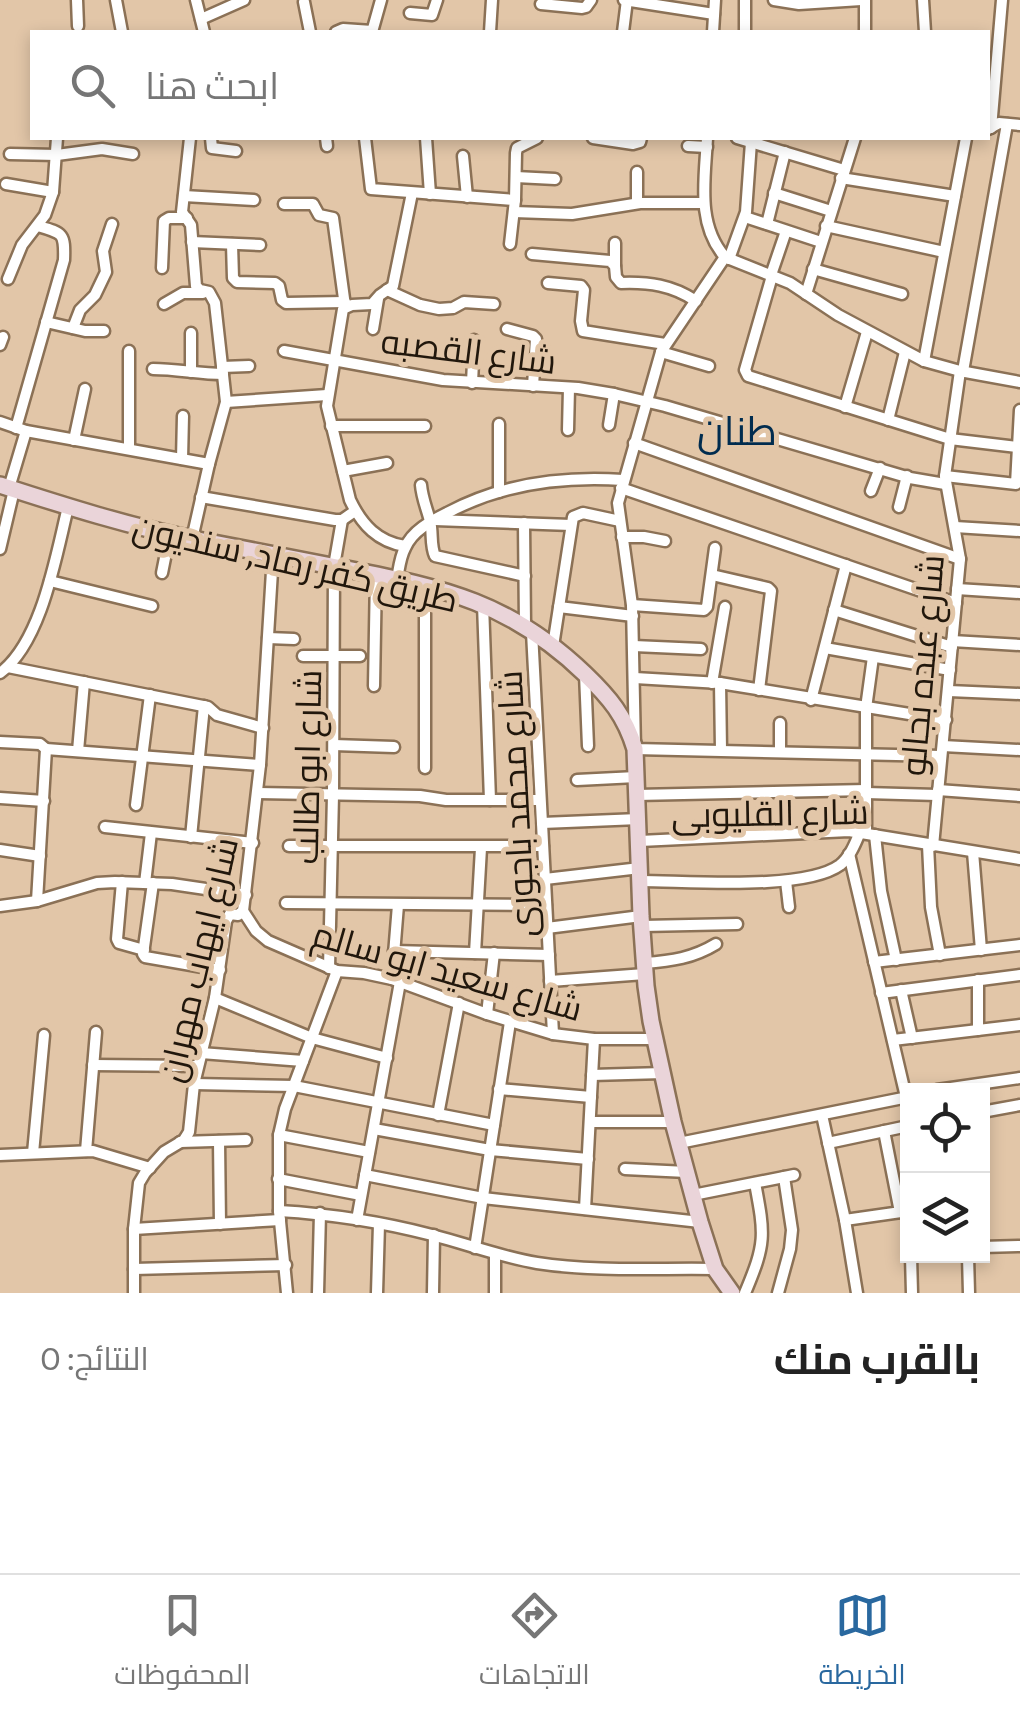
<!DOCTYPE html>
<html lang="ar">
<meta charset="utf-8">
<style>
:root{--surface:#fff;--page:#f2f2f2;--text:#222;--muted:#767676;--line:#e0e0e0;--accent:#29689f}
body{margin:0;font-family:Commissioner,Cairo,sans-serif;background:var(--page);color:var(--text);direction:rtl}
.controls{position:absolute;right:30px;bottom:30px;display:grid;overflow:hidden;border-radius:0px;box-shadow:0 5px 15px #0003}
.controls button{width:90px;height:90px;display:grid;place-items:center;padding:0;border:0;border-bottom:2px solid var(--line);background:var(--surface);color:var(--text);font:50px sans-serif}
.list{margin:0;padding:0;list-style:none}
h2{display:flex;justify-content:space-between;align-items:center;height:130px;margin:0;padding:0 40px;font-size:42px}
h2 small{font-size:32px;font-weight:400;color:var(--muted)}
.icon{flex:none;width:55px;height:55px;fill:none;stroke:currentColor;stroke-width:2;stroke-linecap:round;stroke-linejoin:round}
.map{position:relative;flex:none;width:1020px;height:1293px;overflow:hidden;direction:ltr}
.search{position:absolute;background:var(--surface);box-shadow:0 5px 15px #0003;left:30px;right:30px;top:30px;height:110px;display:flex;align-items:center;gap:25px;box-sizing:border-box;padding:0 35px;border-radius:0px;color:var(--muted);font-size:38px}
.sheet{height:280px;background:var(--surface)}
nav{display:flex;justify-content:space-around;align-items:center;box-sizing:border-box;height:140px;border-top:2px solid var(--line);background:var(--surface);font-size:28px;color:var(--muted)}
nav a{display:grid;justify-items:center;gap:5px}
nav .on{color:var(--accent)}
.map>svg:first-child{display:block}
</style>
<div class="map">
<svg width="1020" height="1293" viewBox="0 0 1020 1293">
<rect width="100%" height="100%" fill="#e2c6a8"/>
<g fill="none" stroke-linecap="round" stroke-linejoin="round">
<defs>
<g id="street">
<path d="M77,0l1,26"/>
<path d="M116,0l6,32"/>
<path d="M196,0l8,32"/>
<path d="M624,0l90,14"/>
<path d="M745,0v32"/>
<path d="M774,0l25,4 62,-4"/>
<path d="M923,0l2,32"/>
<path d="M304,2l6,30"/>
<path d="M541,4l41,4 4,-1 5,-7"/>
<path d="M410,13l22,2 5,-15"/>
<path d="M201,19l43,-19"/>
<path d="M336,32l7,-3 29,2"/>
<path d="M372,32l9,-32"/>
<path d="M490,32l2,-32"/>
<path d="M623,32l4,-32"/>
<path d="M713,32l2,-32"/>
<path d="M865,32v-32"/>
<path d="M991,128l11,-128"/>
<path d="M988,129l11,-6 21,2"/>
<path d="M190,138l-8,74 9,13 5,61 4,4 9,2 6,11 11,99 -17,62 -17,75"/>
<path d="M211,138l1,10 24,3"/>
<path d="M326,138l1,8"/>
<path d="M365,138l6,51 144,11"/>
<path d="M426,138l4,56"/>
<path d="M593,138l40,6 7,-2 1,-4"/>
<path d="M707,138c-2,41 -11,86 18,119l65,26 48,32 86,46 36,10 60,11"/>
<path d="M737,138l107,32"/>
<path d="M688,146l19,1"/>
<path d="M10,154l47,1 45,-6 31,5"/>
<path d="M463,156l4,41"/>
<path d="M516,177l39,2"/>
<path d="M841,178l114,18"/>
<path d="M6,184l47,8"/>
<path d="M774,193l57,18"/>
<path d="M184,196l70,4"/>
<path d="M637,203v-31"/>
<path d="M284,204h29l6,11 14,3 12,88"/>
<path d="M514,212l58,2 68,-11h64"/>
<path d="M745,217l76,25"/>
<path d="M767,224l18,-72"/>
<path d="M826,226l118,26"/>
<path d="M192,242l68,3"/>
<path d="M232,244l1,34 4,4 38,1 4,3 3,14 4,3 59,-1"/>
<path d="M510,244l5,-44 1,-47 1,-5 20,-10"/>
<path d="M532,254l78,7 5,5 1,11 5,6c28,-1 51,2 75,18"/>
<path d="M725,257l-64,95 -43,151 14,102 3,144 306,7"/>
<path d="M729,259l17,-47 5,-70"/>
<path d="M615,266v-23"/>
<path d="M162,268l2,-47 5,-3h18"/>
<path d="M813,269l89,25"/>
<path d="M771,275l15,-44"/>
<path d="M772,276l-27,94 3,6 202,63 67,8"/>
<path d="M8,279l14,-34 23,-30 8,-23 4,-54"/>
<path d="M548,283l33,3 3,4 -3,31 2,10 82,13"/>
<path d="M387,290l33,15 19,4 14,-1 11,-6 30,2"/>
<path d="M806,294l49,-156"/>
<path d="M164,304l19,-11h20"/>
<path d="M46,322l39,9h19"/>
<path d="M73,328l7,-18 15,-15 11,-23 -3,-21 9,-27"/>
<path d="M373,329l5,-30"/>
<path d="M507,329l26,7 3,3 -3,47"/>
<path d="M191,333v39"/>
<path d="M0,345l3,-8"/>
<path d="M284,351l159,29 135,8 36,6 51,12 245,72 35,6"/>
<path d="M661,352l48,14"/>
<path d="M924,361l42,-223"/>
<path d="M222,367l27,-1"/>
<path d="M153,369c24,0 46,5 70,5"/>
<path d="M963,371l44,-247"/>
<path d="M472,383l2,-43"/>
<path d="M226,402l101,-7"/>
<path d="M845,407l22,-75"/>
<path d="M888,420l17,-68"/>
<path d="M0,422l26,9 183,33"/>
<path d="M609,425l5,-31"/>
<path d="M331,426h94"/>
<path d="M16,428l48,-168c1,-27 -1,-27 -26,-34"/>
<path d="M568,430l1,-42"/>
<path d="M74,440l11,-51"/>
<path d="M634,443l326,116"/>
<path d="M129,449v-98"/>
<path d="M182,459l1,-43"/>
<path d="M343,471l44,-8"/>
<path d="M945,476l71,8 4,-74"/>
<path d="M421,485c1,13 6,24 9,36 3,12 0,24 5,35l90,20"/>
<path d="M9,488l17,-57"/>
<path d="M621,488l335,115"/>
<path d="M871,491l9,-23"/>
<path d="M499,492v-68"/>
<path d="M201,497l134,23h7l13,-9"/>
<path d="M899,507l8,-31"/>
<path d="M435,520l136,5"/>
<path d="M524,523l1,103"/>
<path d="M955,527l65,4"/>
<path d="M622,537h22l21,4"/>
<path d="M405,546c-27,-4 -43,-21 -55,-46l-23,-94 16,-97 9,-4 20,-1 8,-9 13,-9 19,-93"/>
<path d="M0,549l14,-59"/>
<path d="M162,573l8,-40"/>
<path d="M712,575l56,13 3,3 -12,99"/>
<path d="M397,579c2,-10 3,-22 8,-31 7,-17 26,-27 42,-35 54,-29 115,-37 176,-33"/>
<path d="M50,581l102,25"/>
<path d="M425,585v183"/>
<path d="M957,589l63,4"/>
<path d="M483,604l7,196"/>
<path d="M632,605l72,5 3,-3 8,-59"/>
<path d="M559,607l74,9"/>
<path d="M834,610l118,37"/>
<path d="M532,632l21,402"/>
<path d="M268,638l26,1"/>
<path d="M952,641l68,4"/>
<path d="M553,646l20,-129 10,-4 37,8"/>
<path d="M634,646l67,3"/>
<path d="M825,648l125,22"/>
<path d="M303,656h57"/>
<path d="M8,667l200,40 9,8 46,13"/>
<path d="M0,673c42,-31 56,-118 68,-166"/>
<path d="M585,674l3,72"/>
<path d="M635,678l85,5 226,37"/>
<path d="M712,683l13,-76"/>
<path d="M720,683l1,67"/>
<path d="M374,686l2,-112"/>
<path d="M949,691l71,3"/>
<path d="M811,700l35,-135"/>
<path d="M780,723v28"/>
<path d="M0,742l40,2 6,5 -9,152"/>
<path d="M334,745l60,2"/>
<path d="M943,746l77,4"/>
<path d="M46,749l214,16"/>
<path d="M78,751l6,-69"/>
<path d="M577,780l59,-3"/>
<path d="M938,790l82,6"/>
<path d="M258,793l162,3 26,4h94"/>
<path d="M866,793l71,2"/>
<path d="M637,795l229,-5"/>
<path d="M0,798l44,3"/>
<path d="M136,805l14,-110"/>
<path d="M542,823l97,-4"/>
<path d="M105,827l148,16"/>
<path d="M866,833v-125l7,-51"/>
<path d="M875,835l6,56 15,69"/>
<path d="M191,837l13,-131"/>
<path d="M640,841l209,-10 171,28"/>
<path d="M928,845l3,62 9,48"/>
<path d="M289,846h254"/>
<path d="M933,846l27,-287 -15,-83 15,-105"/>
<path d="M0,850l40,6"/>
<path d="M973,852l8,98"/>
<path d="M849,854l57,243"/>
<path d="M545,879l95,-11"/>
<path d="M641,881c47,0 163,10 199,-16 10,-8 15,-21 20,-33"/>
<path d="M786,881l3,26"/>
<path d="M122,882l-5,57 2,4 25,7"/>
<path d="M145,883l6,-50"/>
<path d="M153,883l-10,71 2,3 75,13"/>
<path d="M286,903l260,2"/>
<path d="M0,906l37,-5 60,-18 18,-1 57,2 74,11"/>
<path d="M243,911l13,20 12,10 69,30 27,2 28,6 95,35 66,20 41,5h60"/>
<path d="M643,926l94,-2"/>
<path d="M547,928l94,-12"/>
<path d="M394,951l155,4"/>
<path d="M475,953l6,-105"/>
<path d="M874,962l146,-17"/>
<path d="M644,963c28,-2 49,-5 72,-19"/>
<path d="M329,968l4,-173 1,-229 8,-46"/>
<path d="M392,979l6,-74"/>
<path d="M550,981l95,-7"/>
<path d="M901,990l11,48"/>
<path d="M881,993l139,-18"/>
<path d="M215,998l97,40 75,20"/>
<path d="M487,1014l7,-61"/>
<path d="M978,1030v-50"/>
<path d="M893,1040l127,-15"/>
<path d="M201,1053l102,8"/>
<path d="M93,1065l104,1"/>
<path d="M592,1075l71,-2"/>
<path d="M194,1084l100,2 200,39"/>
<path d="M499,1089l92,8"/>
<path d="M937,1090l83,-12"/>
<path d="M982,1112l38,-7"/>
<path d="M438,1115l21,-112"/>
<path d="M822,1115l23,105 12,73"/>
<path d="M590,1122h83"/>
<path d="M374,1129l116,21 98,9"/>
<path d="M884,1131l16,81"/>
<path d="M279,1135l90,17"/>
<path d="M219,1141l1,83"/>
<path d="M180,1142l66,-2"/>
<path d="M679,1143l229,-46"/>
<path d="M828,1143l80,-17"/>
<path d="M86,1151l10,-119"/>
<path d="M33,1153l11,-118"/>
<path d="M0,1155l93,-4 57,17"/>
<path d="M625,1169l62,3"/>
<path d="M365,1175l118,23 217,24"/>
<path d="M278,1179l83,16"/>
<path d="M693,1195l101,-20"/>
<path d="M585,1209l9,-170"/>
<path d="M279,1211c52,3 103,11 153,24 35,9 69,22 105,28 58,9 120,5 178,6"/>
<path d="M357,1220l43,-238"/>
<path d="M845,1220l63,-9"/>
<path d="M134,1229l146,-9"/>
<path d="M982,1247l38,-1"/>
<path d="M475,1248l35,-226"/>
<path d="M495,1254v39"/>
<path d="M911,1256l1,37"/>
<path d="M968,1256l1,37"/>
<path d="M134,1269l152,-4"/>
<path d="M134,1293v-64l5,-46 6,-10 19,-21 20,-12 5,-8 5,-48 21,-86 11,-77 4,-7 8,1 5,-4 17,-146 13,-210"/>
<path d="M287,1293l-8,-82v-76l6,-26 52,-138"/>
<path d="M318,1293l2,-80"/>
<path d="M377,1293l2,-69"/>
<path d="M433,1293l1,-58"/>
<path d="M745,1293c21,-50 20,-57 10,-110"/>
<path d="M778,1293l12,-44 2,-19 -8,-53"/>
</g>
<path id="secondary" d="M0,485c65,21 131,42 198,55 49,10 99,19 149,29 98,19 164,34 238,105 25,24 40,42 50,75l6,167 5,70 5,35 22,101 27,100 15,47 17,24"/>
</defs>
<!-- street casing -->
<use href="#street" stroke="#8b7156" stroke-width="15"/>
<!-- secondary casing -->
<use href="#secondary" stroke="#8b7156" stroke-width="20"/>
<!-- street -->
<use href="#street" stroke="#fff" stroke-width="10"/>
<!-- secondary -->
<use href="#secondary" stroke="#ead4d9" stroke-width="15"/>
</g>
<g text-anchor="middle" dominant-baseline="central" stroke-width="10" stroke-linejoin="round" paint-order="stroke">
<!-- street labels -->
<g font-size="35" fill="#21170c" stroke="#e2c6a8">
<text transform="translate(469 349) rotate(7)">شارع القصبه</text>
<text transform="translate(296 561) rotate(13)">طريق كفر رماد, سنديون</text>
<text transform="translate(920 665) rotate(-85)">شارع عبده بجالو</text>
<text transform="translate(305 767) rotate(-89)">شارع ابو طالب</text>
<text transform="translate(514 804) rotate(-93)">شارع محمد باجورى</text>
<text transform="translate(770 811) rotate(-1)">شارع القليوبى</text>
<text transform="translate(196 959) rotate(-77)">شارع ايهاب مهران</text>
<text transform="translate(448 969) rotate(16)">شارع سعيد ابو سالم</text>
</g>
<!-- quarter labels -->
<g font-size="40" fill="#002c4f" stroke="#e2c6a8">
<text x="737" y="428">طنان</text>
</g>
</g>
</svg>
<div class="controls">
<button><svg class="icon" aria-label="locate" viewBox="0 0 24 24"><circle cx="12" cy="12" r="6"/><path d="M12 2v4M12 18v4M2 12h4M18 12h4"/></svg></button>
<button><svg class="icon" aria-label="layers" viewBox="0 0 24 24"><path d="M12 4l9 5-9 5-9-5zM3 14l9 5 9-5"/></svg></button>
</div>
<div class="search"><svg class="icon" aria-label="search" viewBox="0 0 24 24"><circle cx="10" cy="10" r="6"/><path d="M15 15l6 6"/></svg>ابحث هنا</div>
</div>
<section class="sheet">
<h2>بالقرب منك<small>النتائج: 0</small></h2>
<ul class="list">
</ul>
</section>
<nav>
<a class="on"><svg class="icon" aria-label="map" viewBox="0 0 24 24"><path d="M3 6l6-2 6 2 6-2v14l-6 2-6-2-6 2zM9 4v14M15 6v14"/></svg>الخريطة</a>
<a><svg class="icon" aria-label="directions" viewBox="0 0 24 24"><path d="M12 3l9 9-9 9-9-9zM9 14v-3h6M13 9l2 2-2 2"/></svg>الاتجاهات</a>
<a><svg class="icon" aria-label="saved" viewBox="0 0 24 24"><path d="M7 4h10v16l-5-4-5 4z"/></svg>المحفوظات</a>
</nav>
